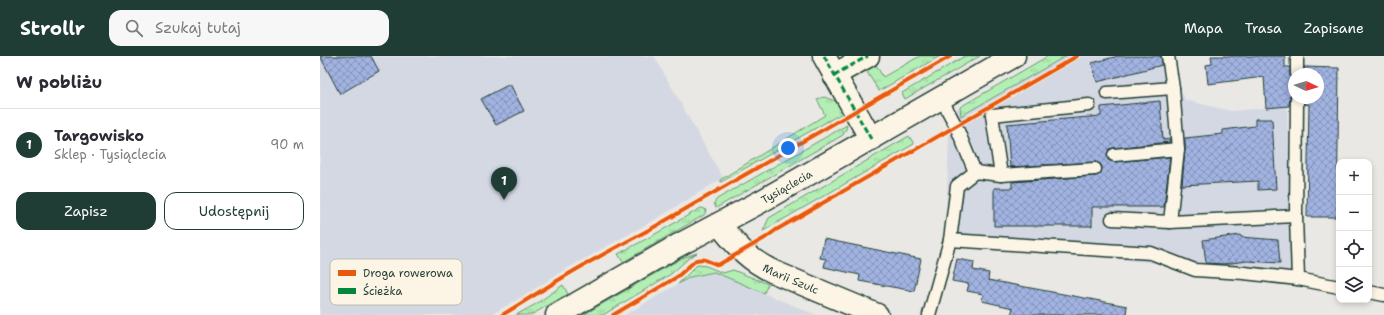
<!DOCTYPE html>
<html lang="pl">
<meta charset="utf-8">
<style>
:root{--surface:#fff;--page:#f7f7f7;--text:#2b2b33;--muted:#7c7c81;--line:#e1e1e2;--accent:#1f3d34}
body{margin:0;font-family:"Shantell Sans",sans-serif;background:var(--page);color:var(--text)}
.controls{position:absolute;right:12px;bottom:12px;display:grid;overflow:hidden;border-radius:8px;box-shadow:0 2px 6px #0003}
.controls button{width:36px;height:36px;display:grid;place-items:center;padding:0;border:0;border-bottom:1px solid var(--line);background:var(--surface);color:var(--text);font:20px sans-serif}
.compass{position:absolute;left:968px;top:12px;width:36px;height:36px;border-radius:50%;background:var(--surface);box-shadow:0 2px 6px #0003;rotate:94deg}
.you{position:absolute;left:468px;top:92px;width:14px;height:14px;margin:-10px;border:3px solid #fff;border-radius:50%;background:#1a73e8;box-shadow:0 0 0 6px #1a73e833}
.badge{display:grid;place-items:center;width:26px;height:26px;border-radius:50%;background:var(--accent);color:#fff;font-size:13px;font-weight:700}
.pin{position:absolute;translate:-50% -33px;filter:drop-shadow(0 1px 2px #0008)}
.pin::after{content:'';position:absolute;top:21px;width:14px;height:12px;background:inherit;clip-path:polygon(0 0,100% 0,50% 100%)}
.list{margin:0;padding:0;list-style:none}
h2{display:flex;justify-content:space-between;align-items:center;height:52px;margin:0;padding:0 16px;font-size:17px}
h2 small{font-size:13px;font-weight:400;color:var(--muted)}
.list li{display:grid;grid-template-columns:26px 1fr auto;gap:12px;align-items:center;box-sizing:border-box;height:72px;padding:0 16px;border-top:1px solid var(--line)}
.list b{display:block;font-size:15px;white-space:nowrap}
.list p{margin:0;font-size:13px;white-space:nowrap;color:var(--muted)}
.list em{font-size:13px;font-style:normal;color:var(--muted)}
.actions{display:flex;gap:8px;padding:12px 16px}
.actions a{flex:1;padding:9px 0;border:1px solid var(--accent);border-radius:12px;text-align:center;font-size:14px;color:var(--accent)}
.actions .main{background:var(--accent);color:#fff}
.icon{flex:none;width:22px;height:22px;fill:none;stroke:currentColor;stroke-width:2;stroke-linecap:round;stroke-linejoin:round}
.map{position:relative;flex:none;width:1064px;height:259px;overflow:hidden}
header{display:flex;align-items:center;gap:24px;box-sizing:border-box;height:56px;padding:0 20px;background:var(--accent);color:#fff}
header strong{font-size:19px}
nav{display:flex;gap:22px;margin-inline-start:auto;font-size:14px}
.search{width:280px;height:36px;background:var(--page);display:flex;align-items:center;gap:10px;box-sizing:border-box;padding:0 14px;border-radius:12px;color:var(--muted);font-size:15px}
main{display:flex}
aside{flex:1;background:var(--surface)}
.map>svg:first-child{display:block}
</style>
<header>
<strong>Strollr</strong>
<div class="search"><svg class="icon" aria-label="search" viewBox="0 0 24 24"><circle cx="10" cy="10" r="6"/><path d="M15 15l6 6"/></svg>Szukaj tutaj</div>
<nav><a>Mapa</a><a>Trasa</a><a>Zapisane</a></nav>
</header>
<main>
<aside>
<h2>W pobliżu<small></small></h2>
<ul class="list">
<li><span class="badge">1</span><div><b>Targowisko</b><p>Sklep · Tysiąclecia</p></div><em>90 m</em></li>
</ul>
<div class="actions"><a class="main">Zapisz</a><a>Udostępnij</a></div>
</aside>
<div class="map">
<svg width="1064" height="259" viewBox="0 0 1064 259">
<defs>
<pattern id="grass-tufts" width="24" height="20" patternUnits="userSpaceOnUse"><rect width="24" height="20" fill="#b3efb4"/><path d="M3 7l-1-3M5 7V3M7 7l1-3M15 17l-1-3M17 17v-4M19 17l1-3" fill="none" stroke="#9ace9b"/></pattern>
<pattern id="building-cross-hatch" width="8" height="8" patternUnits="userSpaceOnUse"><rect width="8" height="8" fill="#a2b3e2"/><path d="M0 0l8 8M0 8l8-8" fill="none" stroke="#8393b8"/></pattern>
</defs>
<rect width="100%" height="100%" fill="#eae8e4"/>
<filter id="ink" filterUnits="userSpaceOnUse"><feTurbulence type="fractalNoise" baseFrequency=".025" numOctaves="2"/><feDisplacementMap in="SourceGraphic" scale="8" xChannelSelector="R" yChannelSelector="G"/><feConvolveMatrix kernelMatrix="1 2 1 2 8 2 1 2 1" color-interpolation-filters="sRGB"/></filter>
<g filter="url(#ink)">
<!-- built -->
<g fill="#d4d8e3">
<path d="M0,0h334l69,122 -67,41 -97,54 -32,21 -37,21h-170z"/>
<path d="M728,0h121l16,44 46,11 56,-5 7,168 -98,-7 -251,-25 5,-129z"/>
<path d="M394,216l102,43h-191l65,-38z"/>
</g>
<!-- grass -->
<g fill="url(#grass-tufts)" stroke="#699674">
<path d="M600,0h20l-61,35 -14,-22 10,-6 8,14z"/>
<path d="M645,0h15l-75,43 -3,-6z"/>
<path d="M728,0h18l-105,60 -1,-9z"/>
<path d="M504,41l11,4 9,11 -123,70 -1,-2 105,-65 -8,-16z"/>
<path d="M527,69l-1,4 -3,6 -127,73 -2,-5 3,-4z"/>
<path d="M589,80l5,8 -151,87 6,-13 5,-3z"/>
<path d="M381,152l4,1 1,2 -2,4 -81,47 -5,-8 32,-17z"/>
<path d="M377,197l-7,4 -19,17 -68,41h-20l99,-57z"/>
<path d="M377,209l9,1 17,7 10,-3 35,14 -4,9 -50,-21 -24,5 -12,7z"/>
<path d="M243,229l5,9 -37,21h-15l20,-11z"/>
</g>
<!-- building -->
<g fill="url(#building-cross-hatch)" stroke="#1f3d34">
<path d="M0,0h51l8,15 -39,23z"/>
<path d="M798,0h43l1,9 -65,17 -5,-19z"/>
<path d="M891,0h74v11h5v10l4,4v10l-4,4 -1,11 -23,2 -2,-31 -56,7 -2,-19 6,-1z"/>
<path d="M984,11l35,1 -2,149h-30l2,-113 -5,1v-7h14v-24h-14z"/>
<path d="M190,28l14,27 -28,14 -15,-26z"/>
<path d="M840,45l3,39 7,-1v3l-57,6 -4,1 -2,6 1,5 7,2 55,-5 -6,50h-72v19h-98v-38h18v-6l83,-6 4,-1 3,-6 -1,-4 -6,-3 -85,5 -3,-43 94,-8v-9z"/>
<path d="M935,63h17l4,70 -18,1v-9l-76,4 3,-35v-12l38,-4v-4l32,-4z"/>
<path d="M920,179l1,2 37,3 2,23 -33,-2 -23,3 -18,-1 -3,-23z"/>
<path d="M504,183l97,20 -7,32 -55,-10 1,-6 -36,-8 2,-8 -6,-1z"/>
<path d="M637,203l17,3 -1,8 16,3 -1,7 139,26 -1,9h-115l2,-7 -31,-7 1,-7 -16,-3 2,-7 -17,-3z"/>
</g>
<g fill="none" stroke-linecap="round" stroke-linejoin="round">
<defs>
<g id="lane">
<path d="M848,0l5,32 5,61 -8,73"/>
<path d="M977,18v-18"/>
<path d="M787,37l66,-5"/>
<path d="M621,42l15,28 19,46"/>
<path d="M977,42l-1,118 2,63 41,8"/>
<path d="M794,99l64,-6"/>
<path d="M681,119l-9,-60 97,-10"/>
<path d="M792,163l58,3 126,-6"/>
<path d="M630,184l7,-54 18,-14 26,3 94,-6"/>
<path d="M1049,236l15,3"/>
<path d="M609,259l21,-75 201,13 44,17 49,3 54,6"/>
</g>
<g id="street">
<path d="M504,0l47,83"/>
<path d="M514,19l34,-19"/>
<path id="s1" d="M399,168c19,23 28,35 55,48l103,43"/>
<path id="s2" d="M237,259l120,-69 83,-44 254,-146"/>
</g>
</defs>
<!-- lane casing -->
<use href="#lane" stroke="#1f3d34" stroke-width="15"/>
<!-- street casing -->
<use href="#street" stroke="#1f3d34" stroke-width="25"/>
<!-- lane -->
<use href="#lane" stroke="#fcf5e5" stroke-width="12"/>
<!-- street -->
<use href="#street" stroke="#fcf5e5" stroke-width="22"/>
<!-- quiet -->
<g stroke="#00873e" stroke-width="3" stroke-dasharray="6 3" stroke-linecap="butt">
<path d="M504,0l47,83"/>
<path d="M514,19l34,-19"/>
</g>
<defs>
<g id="cycleway">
<path d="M182,259c20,-12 40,-25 60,-37 31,-19 63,-35 94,-52l295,-170"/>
<path d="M293,259l64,-38 19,-17 7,-1 15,6 47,-27 11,-8 301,-174"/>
</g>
</defs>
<!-- cycleway casing -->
<use href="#cycleway" stroke="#fcf5e5" stroke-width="6"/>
<!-- cycleway -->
<use href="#cycleway" stroke="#e8590c" stroke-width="4"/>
</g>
</g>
<g text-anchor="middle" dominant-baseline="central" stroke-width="3" stroke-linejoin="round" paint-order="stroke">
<!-- street labels -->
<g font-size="11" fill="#1f3d34" stroke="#fcf5e5">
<text stroke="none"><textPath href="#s2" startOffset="263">Tysiąclecia</textPath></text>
<text stroke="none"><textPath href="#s1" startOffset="92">Marii Szulc</textPath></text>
</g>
</g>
<!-- legend -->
<rect x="10" y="203" width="132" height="46" rx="6" fill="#fcf5e5" stroke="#babeb0" stroke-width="1"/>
<rect x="18" y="214" width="18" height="6" fill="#e8590c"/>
<rect x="18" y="232" width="18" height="6" fill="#00873e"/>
<g font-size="11" fill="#1f3d34">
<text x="43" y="221">Droga rowerowa</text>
<text x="43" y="239">Ścieżka</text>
</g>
</svg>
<div class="controls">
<button>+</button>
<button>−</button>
<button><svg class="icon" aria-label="locate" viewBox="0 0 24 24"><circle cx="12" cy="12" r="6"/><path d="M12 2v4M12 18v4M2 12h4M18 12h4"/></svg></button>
<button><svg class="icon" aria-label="layers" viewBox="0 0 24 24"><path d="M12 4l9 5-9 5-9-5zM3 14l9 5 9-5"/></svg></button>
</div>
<svg class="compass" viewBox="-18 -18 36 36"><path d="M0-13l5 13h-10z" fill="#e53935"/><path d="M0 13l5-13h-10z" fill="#7c7c81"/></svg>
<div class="you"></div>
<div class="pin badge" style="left:184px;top:144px">1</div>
</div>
</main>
